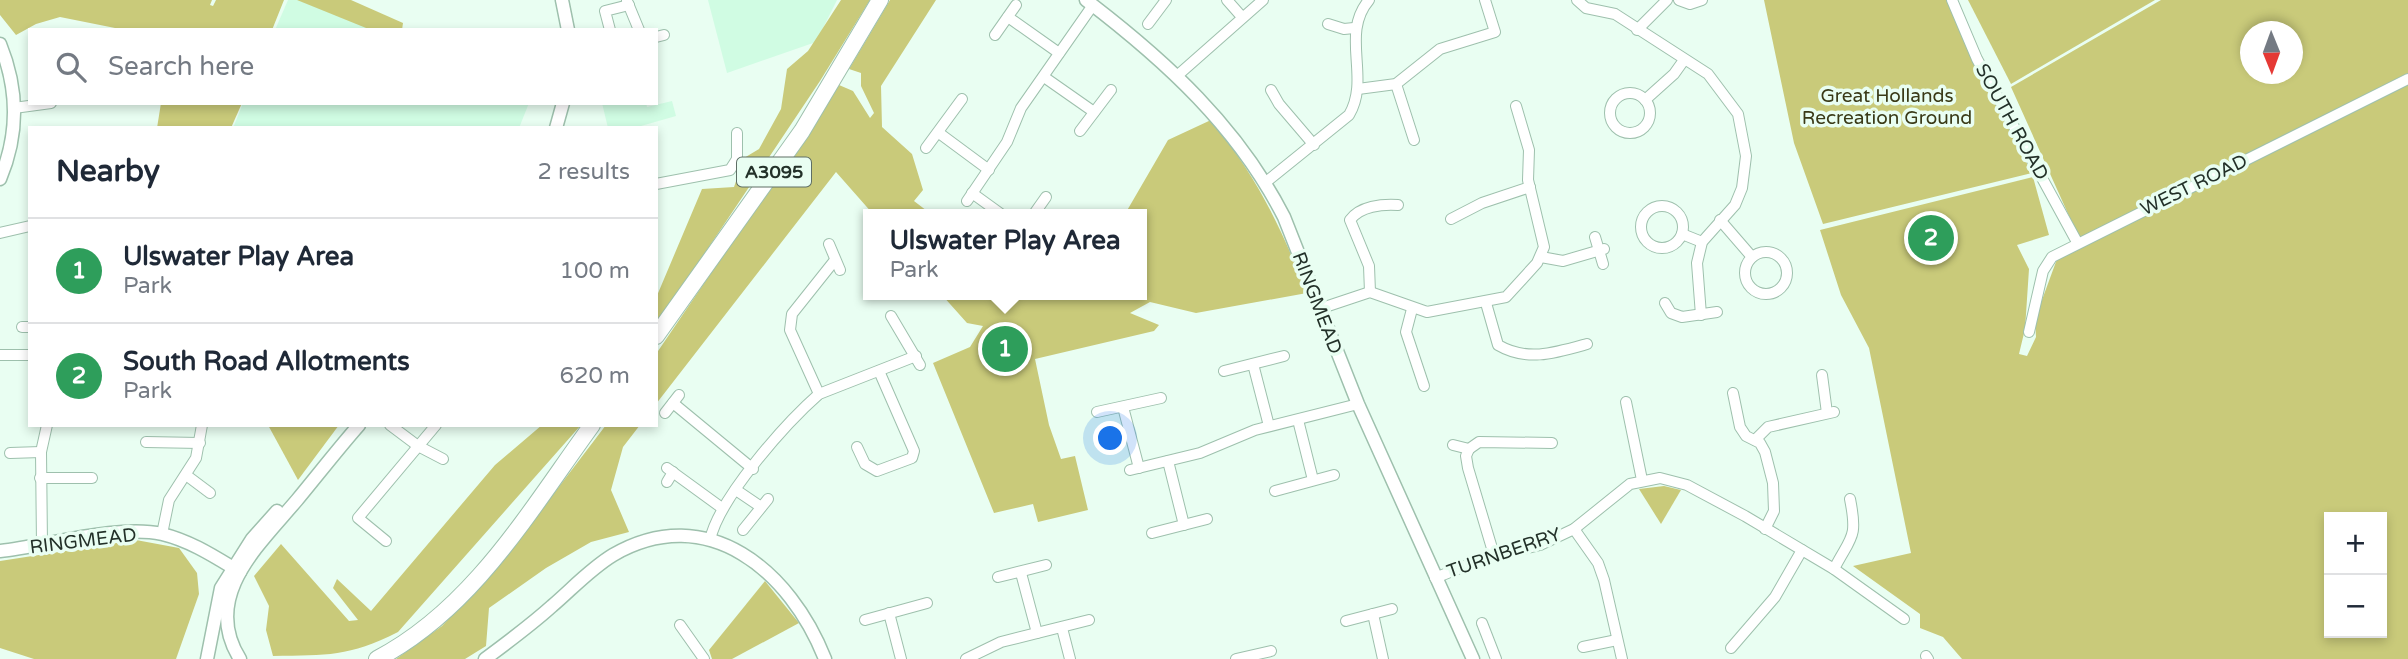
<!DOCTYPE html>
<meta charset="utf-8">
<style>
:root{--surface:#fff;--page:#f6f6f7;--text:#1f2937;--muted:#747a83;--line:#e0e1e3;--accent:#b5290b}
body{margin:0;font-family:"Varela Round",sans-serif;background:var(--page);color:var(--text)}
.controls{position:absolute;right:21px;bottom:21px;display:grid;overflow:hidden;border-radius:0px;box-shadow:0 4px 10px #0003}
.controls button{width:63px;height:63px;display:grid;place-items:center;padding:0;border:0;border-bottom:2px solid var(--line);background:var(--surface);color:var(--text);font:35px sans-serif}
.compass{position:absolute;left:2240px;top:21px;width:63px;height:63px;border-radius:50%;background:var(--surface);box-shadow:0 4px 10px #0003;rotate:179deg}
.you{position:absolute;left:1111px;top:439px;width:24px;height:24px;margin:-18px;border:5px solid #fff;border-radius:50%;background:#1a73e8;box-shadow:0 0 0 10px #1a73e833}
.badge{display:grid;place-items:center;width:46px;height:46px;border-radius:50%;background:var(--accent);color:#fff;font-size:23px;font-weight:700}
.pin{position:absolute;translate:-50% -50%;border:4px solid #fff;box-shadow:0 2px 7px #0006}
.popup{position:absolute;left:863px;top:209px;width:284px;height:91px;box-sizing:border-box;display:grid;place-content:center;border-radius:0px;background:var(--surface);filter:drop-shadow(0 2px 5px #0005);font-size:23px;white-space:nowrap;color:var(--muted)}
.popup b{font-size:26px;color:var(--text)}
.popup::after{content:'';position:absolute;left:50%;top:100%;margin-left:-14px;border:14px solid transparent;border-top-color:var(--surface)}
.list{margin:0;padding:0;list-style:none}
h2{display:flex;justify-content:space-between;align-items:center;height:91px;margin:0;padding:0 28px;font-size:30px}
h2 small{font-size:23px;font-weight:400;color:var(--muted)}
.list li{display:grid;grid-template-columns:46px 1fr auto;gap:21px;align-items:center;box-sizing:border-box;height:105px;padding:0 28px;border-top:2px solid var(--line)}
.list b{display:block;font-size:26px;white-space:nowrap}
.list p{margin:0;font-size:23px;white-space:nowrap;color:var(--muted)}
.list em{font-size:23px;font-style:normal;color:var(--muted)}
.icon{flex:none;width:38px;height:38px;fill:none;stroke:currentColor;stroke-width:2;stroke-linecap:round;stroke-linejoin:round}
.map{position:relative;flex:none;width:2408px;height:659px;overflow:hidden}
.search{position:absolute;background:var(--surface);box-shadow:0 4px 10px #0003;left:28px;top:28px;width:630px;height:77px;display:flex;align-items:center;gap:18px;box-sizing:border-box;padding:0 24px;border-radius:0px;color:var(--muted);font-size:26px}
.panel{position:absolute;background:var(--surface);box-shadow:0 4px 10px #0003;left:28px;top:126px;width:630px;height:301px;border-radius:0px}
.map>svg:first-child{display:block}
</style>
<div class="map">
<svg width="2408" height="659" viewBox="0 0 2408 659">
<rect width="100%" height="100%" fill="#e9fef2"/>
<!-- built -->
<g fill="#d0fce3">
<path d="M288,0h45l69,30h-127z"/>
<path d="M708,0h129l-21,42 -89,31z"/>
<path d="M672,101l4,15 -42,12h-26l-6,-25h44l1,4z"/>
<path d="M243,103h286l-10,25h-286z"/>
</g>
<!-- green -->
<g fill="#c9ca7a" fill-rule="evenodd">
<path d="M0,0h212l-2,5 3,1 3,-6h68l-12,30h-147l-65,-13 -24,7 -20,11 -16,-20z"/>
<path d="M297,0h54l52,23 -1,7h-31z"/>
<path d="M841,0h29l-50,81 -164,245v-28l46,-109 32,-2 10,-29 15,-9 22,-40 6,-40 21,-18z"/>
<path d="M890,0h46l-55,86 1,41 30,27 11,36 -9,11 17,13h-58l-37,-42 -180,232v-50l183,-269 14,6 17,27 4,-5 -13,-27v-13l-12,-4z"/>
<path d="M1764,0h186l23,61 59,112 -209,51 -29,-81z"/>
<path d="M1968,0h187l-144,84z"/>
<path d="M2161,0h247v73l-329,165 -68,-151zM2250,32h42v42h-42z"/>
<path d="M2408,84v575h-446l-19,-22 -23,-9v-14l-67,-48 58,-13 -42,-205 -28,-53 -21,-65 213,-53 16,58 -32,10 12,24 -4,60 -6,25 8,2 9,-19 -1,-18 22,-60zM2329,517h53v116h-53z"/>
<path d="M161,103h81l-11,25h-74z"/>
<path d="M1211,120c46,57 69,105 96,173l-111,20 -46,-11 -20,11 29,12 -5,6 -119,28 14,66 12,34 14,-3 13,54 -50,12 -5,-18 -39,9 -61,-150 37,-16 13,-21 -16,-3 -25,-28h200v-81h-17l43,-74z"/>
<path d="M268,425h71l-41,55z"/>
<path d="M542,425h39l-183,207c-50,25 -70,23 -125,24l-7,-26 3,-24 -15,-30 27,-32 68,77 9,-1 -25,-32 4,-9 34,32 124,-146z"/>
<path d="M606,425h34l-17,22 -12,43 18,42 -38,10 -45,26 -57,40 -3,38 -21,13h-69l46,-33 68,-75z"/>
<path d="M1664,486l17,4 -20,34 -22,-35z"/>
<path d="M136,540l43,8 18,25 2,21 -23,65h-142l-34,-11v-87z"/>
<path d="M765,581l34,42 -67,36h-20l-3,-9z"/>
</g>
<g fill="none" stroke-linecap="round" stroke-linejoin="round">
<defs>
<g id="minor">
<path d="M1227,0l15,17"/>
<path d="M1577,0l9,8 29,6 93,60 30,40 8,42 -4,32 -7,17 -33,37 -5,21 4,52"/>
<path d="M1679,0l11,4 12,-4"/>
<path d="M1952,0l25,59 100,183"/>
<path d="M627,1l12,29"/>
<path d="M1008,17l51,36"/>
<path d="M1148,24l18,-24"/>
<path d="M1328,24l16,5 10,-1"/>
<path d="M610,30l-5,-19 24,-6"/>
<path d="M1637,30l30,-30"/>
<path d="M995,35l21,-30"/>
<path d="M656,37l8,-2"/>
<path d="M1178,75l85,-75"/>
<path d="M1044,77l50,35"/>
<path d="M1396,84l18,56"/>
<path d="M1358,89l38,-5 44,-35 55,-17 -10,-32"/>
<path d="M1271,90l8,14 35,41"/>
<circle cx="1630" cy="113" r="20"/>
<path d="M1645,100l29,-26 10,-14"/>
<path d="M14,108l37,-5"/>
<path d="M1080,131l31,-41"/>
<path d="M939,133l50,37"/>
<path d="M926,148l36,-49"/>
<path d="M1266,182l83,-67c22,-37 -9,-81 20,-115"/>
<path d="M656,184l74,-14 7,-11v-26"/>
<path d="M972,193l29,21"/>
<path d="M967,201l40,-59 14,-34 72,-103"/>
<circle cx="1662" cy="227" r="21"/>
<path d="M1034,214l12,-17"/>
<path d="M1451,219l31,-16 48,-16"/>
<path d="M1720,220l32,37"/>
<path d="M0,233l30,-7"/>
<path d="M1682,234l20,8"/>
<path d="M1595,237l8,27"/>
<path d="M829,244l11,26"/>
<circle cx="1766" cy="273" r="21"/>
<path d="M1541,257l22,4 41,-12"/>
<path d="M1370,292l-1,-26 -19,-46c10,-14 32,-16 48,-15"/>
<path d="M1486,303l12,42c29,17 57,8 89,-1"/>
<path d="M1665,303l6,10 11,4 35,-5"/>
<path d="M1319,309l51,-17 57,20 79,-15 31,-34 7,-16 -16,-67 1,-30 -13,-44"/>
<path d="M1412,309l-6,23 18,54"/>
<path d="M891,316l29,49"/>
<path d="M22,327h8"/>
<path d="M2029,332l14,-61 9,-14 356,-178"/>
<path d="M0,355h30"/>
<path d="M1253,364l16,62"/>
<path d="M1224,371l60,-15"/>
<path d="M1822,375l5,38"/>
<path d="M1733,393l7,34 6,9 14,7 5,9 8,31 1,28 -9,18"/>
<path d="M819,394l-29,-64 2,-16 43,-54"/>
<path d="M1626,402l16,78"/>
<path d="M673,403l80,66"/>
<path d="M1123,407l16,61"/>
<path d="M1097,412l64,-14"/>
<path d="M665,413l14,-18"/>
<path d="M1298,420l15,60"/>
<path d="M390,425l28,21 25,13"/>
<path d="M1755,440l13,-13 66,-15"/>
<path d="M146,442l54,1"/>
<path d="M1453,445l16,4 10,-7 73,1"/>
<path d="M857,447l8,17 12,7 35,-13 2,-7 -35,-80"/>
<path d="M1469,449l-3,7 2,12 26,87"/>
<path d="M10,453l31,-1"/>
<path d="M1168,461l16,64"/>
<path d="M667,468l55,40"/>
<path d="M1130,470l70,-17 55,-23 103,-26"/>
<path d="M186,475l24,18"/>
<path d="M40,478h52"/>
<path d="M667,482l6,-10"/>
<path d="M736,490l25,17"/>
<path d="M1275,491l59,-16"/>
<path d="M1574,529l24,34 6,17 18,79"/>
<path d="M743,530l25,-31"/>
<path d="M1152,533l55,-14"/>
<path d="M162,534l7,-34 27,-42 6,-33"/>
<path d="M710,540c9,-42 76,-117 109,-146l97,-38"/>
<path d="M386,541l-28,-23 78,-93"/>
<path d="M42,545l-1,-93 6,-27"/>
<path d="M1834,569c17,-33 24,-30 16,-70"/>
<path d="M1021,573l16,60"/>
<path d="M998,577l48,-12"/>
<path d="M1435,578l50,-20 55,-13 34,-16 56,-45 30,-6 27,7 58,31 89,53 70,50"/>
<path d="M889,613l12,46"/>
<path d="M1373,614l10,45"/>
<path d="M865,620l62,-17"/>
<path d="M1346,621l46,-12"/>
<path d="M1482,623l14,36"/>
<path d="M680,625l24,34"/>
<path d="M1062,628l8,31"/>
<path d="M1583,647l34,-7"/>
<path d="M1731,648l44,-51 27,-47"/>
<path d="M1926,656l2,3"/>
<path d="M966,659l35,-17 88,-22"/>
<path d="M1236,659l35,-8"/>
</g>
<g id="tertiary">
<path d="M562,0l6,30"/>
<path d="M1086,0c80,61 152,127 198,217l74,187 115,255"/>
<path d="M0,44c18,44 19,90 0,135"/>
<path d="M556,128l7,-25"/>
<path d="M0,551c45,-5 119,-27 162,-17 29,7 53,23 78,38"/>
<path d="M207,659l14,-71 31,-49 25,-28"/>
<path d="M240,659c-39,-62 18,-113 57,-159 20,-24 40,-50 62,-75"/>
<path d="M485,659c23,-17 46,-34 67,-53 20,-17 38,-37 61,-51 95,-55 178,17 212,104"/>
</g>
<g id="primary">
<path d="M656,336l146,-205 78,-131"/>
<path d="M377,659c96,-50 153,-149 215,-234"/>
</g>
</defs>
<!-- minor casing -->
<use href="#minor" stroke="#9ec0ad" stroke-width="12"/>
<!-- tertiary casing -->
<use href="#tertiary" stroke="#9ec0ad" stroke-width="15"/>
<!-- primary casing -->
<use href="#primary" stroke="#9ec0ad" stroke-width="18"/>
<!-- minor -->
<use href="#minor" stroke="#fff" stroke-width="10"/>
<!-- tertiary -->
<use href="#tertiary" stroke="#fff" stroke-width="12"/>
<!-- primary -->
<use href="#primary" stroke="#fff" stroke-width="16"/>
</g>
<g text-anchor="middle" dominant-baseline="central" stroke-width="7" stroke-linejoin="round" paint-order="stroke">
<!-- shield labels -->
<rect fill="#e9fef2" stroke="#5e6e65" stroke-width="2" x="737" y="157.5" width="74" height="29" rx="5"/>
<g font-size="18" font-weight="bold" fill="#233129">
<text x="774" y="172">A3095</text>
</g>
<!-- park labels -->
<g font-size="19" fill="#3a3a17" stroke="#e9fef2">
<text x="1887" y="96">Great Hollands<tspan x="1887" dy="22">Recreation Ground</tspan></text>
</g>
<!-- street labels -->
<g font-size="19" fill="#233129" stroke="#e9fef2">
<text transform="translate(2012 122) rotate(61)">SOUTH ROAD</text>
<text transform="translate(2194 185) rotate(-26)">WEST ROAD</text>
<text transform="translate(1317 303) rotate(69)">RINGMEAD</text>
<text transform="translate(83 541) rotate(-7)">RINGMEAD</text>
<text transform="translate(1504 553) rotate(-19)">TURNBERRY</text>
</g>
</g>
</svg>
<div class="controls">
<button>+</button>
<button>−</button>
</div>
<svg class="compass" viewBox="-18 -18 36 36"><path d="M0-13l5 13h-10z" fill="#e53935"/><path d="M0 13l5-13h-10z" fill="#747a83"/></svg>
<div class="you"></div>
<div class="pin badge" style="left:1005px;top:349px;background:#2e9e5b">1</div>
<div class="popup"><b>Ulswater Play Area</b>Park</div>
<div class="pin badge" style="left:1931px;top:238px;background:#2e9e5b">2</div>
<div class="search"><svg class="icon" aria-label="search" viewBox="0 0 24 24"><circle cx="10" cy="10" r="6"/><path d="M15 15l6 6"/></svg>Search here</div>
<section class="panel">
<h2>Nearby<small>2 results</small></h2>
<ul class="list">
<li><span class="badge" style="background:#2e9e5b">1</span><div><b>Ulswater Play Area</b><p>Park</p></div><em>100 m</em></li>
<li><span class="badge" style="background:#2e9e5b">2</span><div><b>South Road Allotments</b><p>Park</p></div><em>620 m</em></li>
</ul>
</section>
</div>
